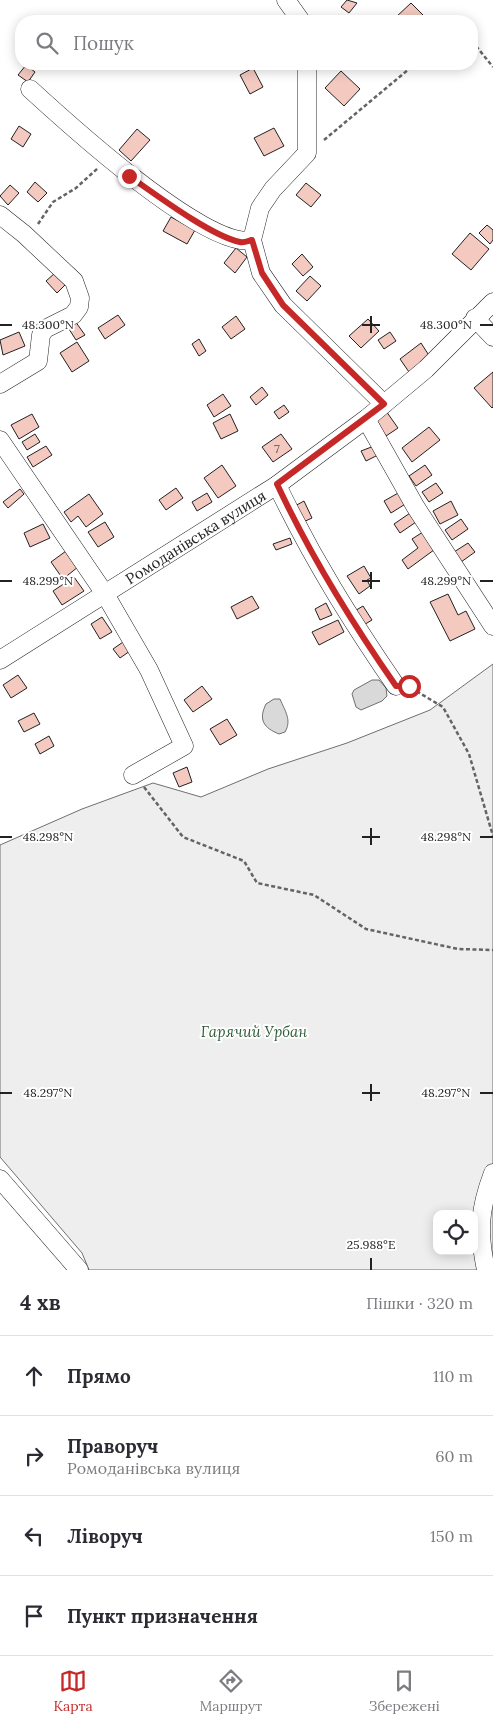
<!DOCTYPE html>
<html lang="uk">
<meta charset="utf-8">
<style>
:root{--surface:#fff;--page:#f7f7f7;--text:#2b2b33;--muted:#7c7c81;--line:#e1e1e2;--accent:#c62828}
body{margin:0;font-family:Lora,serif;background:var(--page);color:var(--text)}
.controls{position:absolute;right:15px;bottom:15px;display:grid;overflow:hidden;border-radius:10px;box-shadow:0 2px 12px #0003}
.controls button{width:45px;height:45px;display:grid;place-items:center;padding:0;border:0;border-bottom:1px solid var(--line);background:var(--surface);color:var(--text);font:25px sans-serif}
.stop{position:absolute;width:15px;height:15px;margin:-11px;border:4px solid #c62828;border-radius:50%;background:#fff}
.stop.end{background:#c62828;border-color:#fff;box-shadow:0 1px 5px #0008}
.list{margin:0;padding:0;list-style:none}
h2{display:flex;justify-content:space-between;align-items:center;height:65px;margin:0;padding:0 20px;font-size:21px}
h2 small{font-size:16px;font-weight:400;color:var(--muted)}
.list li{display:grid;grid-template-columns:32px 1fr auto;gap:15px;align-items:center;box-sizing:border-box;height:80px;padding:0 20px;border-top:1px solid var(--line)}
.list b{display:block;font-size:19px;white-space:nowrap}
.list p{margin:0;font-size:16px;white-space:nowrap;color:var(--muted)}
.list em{font-size:16px;font-style:normal;color:var(--muted)}
.icon{flex:none;width:28px;height:28px;fill:none;stroke:currentColor;stroke-width:2;stroke-linecap:round;stroke-linejoin:round}
.map{position:relative;flex:none;width:493px;height:1270px;overflow:hidden}
.search{position:absolute;background:var(--surface);box-shadow:0 2px 12px #0003;left:15px;right:15px;top:15px;height:55px;display:flex;align-items:center;gap:12px;box-sizing:border-box;padding:0 18px;border-radius:20px;color:var(--muted);font-size:19px}
.sheet{height:385px;background:var(--surface)}
nav{display:flex;justify-content:space-around;align-items:center;box-sizing:border-box;height:70px;border-top:1px solid var(--line);background:var(--surface);font-size:14px;color:var(--muted)}
nav a{display:grid;justify-items:center;gap:2px}
nav .on{color:var(--accent)}
.map>svg:first-child{display:block}
</style>
<div class="map">
<svg width="493" height="1270" viewBox="0 0 493 1270">
<rect width="100%" height="100%" fill="#fff"/>
<!-- green -->
<path fill="#eee" stroke="#6f6f6f" fill-rule="evenodd" d="M493,664v606h-404l-7,-17 -82,-96v-312l82,-36 71,-26 48,14 67,-28 79,-26 83,-33zM437,1214h37v37h-37z"/>
<!-- water -->
<g fill="#d9d9d9" stroke="#6f6f6f">
<path d="M372,680h7l7,8 1,8 -5,5 -21,9 -5,-3 -4,-13 2,-4z"/>
<path d="M274,699h6c5,12 12,21 5,33l-6,2c-15,-6 -21,-14 -13,-30z"/>
</g>
<!-- building -->
<g fill="#f3c9c0" stroke="#222">
<path d="M347,0l10,3 -8,10 -8,-6z"/>
<path d="M411,3l14,14 -4,4h-24l-2,-3z"/>
<path d="M26,65l9,7 -7,10 -10,-7z"/>
<path d="M253,68l10,19 -13,7 -10,-19z"/>
<path d="M341,71l19,18 -16,17 -19,-18z"/>
<path d="M19,126l12,8 -8,13 -12,-8z"/>
<path d="M274,128l10,18 -20,10 -10,-18z"/>
<path d="M137,129l13,11 -19,21 -12,-11z"/>
<path d="M35,182l12,11 -9,9 -11,-10z"/>
<path d="M306,183l15,12 -10,12 -15,-12z"/>
<path d="M10,185l9,8 -11,12 -8,-9z"/>
<path d="M171,217l24,13 -8,14 -24,-13z"/>
<path d="M487,225l6,5v10l-3,4 -11,-11z"/>
<path d="M470,233l19,16 -18,21 -19,-16z"/>
<path d="M236,248l11,9 -12,16 -11,-10z"/>
<path d="M302,254l11,13 -10,9 -11,-12z"/>
<path d="M55,273l11,11 -9,9 -11,-12z"/>
<path d="M310,276l11,10 -14,15 -11,-10z"/>
<path d="M118,315l7,10 -20,14 -7,-11z"/>
<path d="M236,316l9,13 -14,10 -9,-12z"/>
<path d="M368,319l11,12 -18,17 -12,-12z"/>
<path d="M75,321l10,14 -9,5 -9,-14z"/>
<path d="M19,332l6,14 -22,9 -3,-15z"/>
<path d="M390,332l6,9 -12,8 -6,-9z"/>
<path d="M199,339l7,12 -7,5 -7,-12z"/>
<path d="M77,342l12,19 -17,11 -12,-19z"/>
<path d="M421,343l9,14 -21,15 -9,-13z"/>
<path d="M493,372v35l-1,1 -18,-20z"/>
<path d="M262,387l6,8 -12,10 -6,-8z"/>
<path d="M223,394l8,12 -17,11 -7,-12z"/>
<path d="M284,405l5,7 -10,7 -5,-7z"/>
<path d="M386,411l12,17 -12,8 -12,-16z"/>
<path d="M32,414l7,13 -20,12 -8,-14z"/>
<path d="M230,414l8,17 -17,8 -8,-16z"/>
<path d="M429,427l11,13 -28,22 -10,-14z"/>
<path d="M35,434l5,8 -13,8 -5,-8z"/>
<path d="M281,434l11,15 -19,13 -11,-15z"/>
<path d="M46,446l6,9 -19,12 -6,-10z"/>
<path d="M374,446l4,9 -12,6 -5,-10z"/>
<path d="M222,465l14,21 -18,12 -14,-20z"/>
<path d="M425,465l7,10 -16,11 -7,-10z"/>
<path d="M436,483l7,10 -14,9 -7,-10z"/>
<path d="M176,488l7,10 -17,12 -7,-10z"/>
<path d="M20,489l4,5 -16,14 -5,-6z"/>
<path d="M400,492l7,11 -16,10 -7,-12z"/>
<path d="M207,493l5,9 -15,9 -5,-9z"/>
<path d="M89,494l14,20 -17,13 -8,-11 -7,6 -7,-10z"/>
<path d="M304,501l8,17 -11,5 -8,-16z"/>
<path d="M451,501l7,14 -18,9 -7,-13z"/>
<path d="M413,511l6,9 -19,13 -6,-9z"/>
<path d="M461,519l7,10 -16,11 -7,-10z"/>
<path d="M105,522l9,15 -16,10 -10,-15z"/>
<path d="M43,524l7,14 -20,9 -6,-14z"/>
<path d="M426,530l12,17 -30,22 -6,-9 16,-12 -6,-9z"/>
<path d="M290,538l2,6 -16,6 -3,-6z"/>
<path d="M468,543l7,9 -14,10 -7,-10z"/>
<path d="M66,551l12,16 -15,12 -12,-17z"/>
<path d="M364,566l7,12 -4,2 3,6 -11,8 -12,-18z"/>
<path d="M74,577l10,14 -22,14 -9,-14z"/>
<path d="M448,594l10,21 8,-4 9,18 -25,12 -20,-39z"/>
<path d="M252,596l7,12 -22,11 -6,-12z"/>
<path d="M326,603l6,12 -12,5 -5,-11z"/>
<path d="M363,606l9,14 -10,6 -9,-14z"/>
<path d="M102,617l10,15 -12,7 -9,-15z"/>
<path d="M338,620l6,12 -25,13 -7,-13z"/>
<path d="M123,642l7,9 -10,7 -7,-9z"/>
<path d="M18,675l9,13 -16,10 -8,-13z"/>
<path d="M202,686l10,13 -19,13 -9,-12z"/>
<path d="M34,713l6,11 -16,8 -6,-11z"/>
<path d="M227,719l10,16 -17,10 -10,-16z"/>
<path d="M49,736l5,10 -14,8 -5,-10z"/>
<path d="M187,767l5,15 -13,5 -6,-14z"/>
</g>
<g fill="none" stroke-linecap="round" stroke-linejoin="round">
<defs>
<g id="minor">
<path d="M286,0l15,21"/>
<path d="M307,64v89l-34,36 -13,19 -8,32 9,33 22,32 101,99"/>
<path d="M30,89c36,33 176,161 222,151"/>
<path d="M0,215l24,19 50,47 6,17 -1,9 -6,8 -28,14 -4,6 -3,26 -38,23"/>
<path d="M475,318l18,19"/>
<path d="M366,419l49,87 78,120"/>
<path d="M0,440l105,154 44,76 35,76 -51,29"/>
<path d="M277,485c35,73 73,134 119,201"/>
<path id="s1" d="M0,660l277,-175 89,-66 60,-50 67,-67"/>
<path d="M0,1179l79,91"/>
<path d="M486,1270c-8,-38 -7,-60 7,-97"/>
</g>
</defs>
<!-- minor casing -->
<use href="#minor" stroke="#222" stroke-width="19"/>
<!-- path -->
<g stroke="#646464" stroke-width="2.5" stroke-dasharray="4 2.5" stroke-linecap="butt">
<path d="M472,41l21,26"/>
<path d="M324,140l91,-76"/>
<path d="M38,224l15,-22 23,-14 22,-20"/>
<path d="M411,688l32,19 26,47 24,82"/>
<path d="M144,787l39,50 61,24 13,22 57,12 52,34 92,20 35,1"/>
</g>
<!-- minor -->
<use href="#minor" stroke="#fff" stroke-width="18"/>
</g>
<g fill="none" stroke-linecap="round" stroke-linejoin="round">
<!-- route -->
<path stroke="#c62828" stroke-width="6" d="M129,176c26,18 82,60 111,66 4,1 8,-1 12,-2l10,33 21,32 101,99 -107,80c34,73 73,136 119,202h13"/>
</g>
<!-- ticks -->
<path fill="none" stroke="#222" stroke-width="2" d="M371,316v17M0,325h12M362,325h18M480,325h13M371,572v17M0,581h12M362,581h18M480,581h13M371,828v17M0,837h12M362,837h18M480,837h13M371,1084v17M0,1093h12M362,1093h18M480,1093h13M371,1258v12"/>
<g text-anchor="middle" dominant-baseline="central" stroke-width="4" stroke-linejoin="round" paint-order="stroke">
<!-- number labels -->
<g font-size="12" fill="#564c4a">
<text x="277" y="448">7</text>
</g>
<!-- street labels -->
<g font-size="15" fill="#222" stroke="#fff">
<text stroke="none"><textPath href="#s1" startOffset="231">Ромоданівська вулиця</textPath></text>
</g>
<!-- park labels -->
<g font-size="15" font-style="italic" fill="#2f5e38" stroke="#fff">
<text x="254" y="1031">Гарячий Урбан</text>
</g>
</g>
<g font-size="12" text-anchor="middle" fill="#222" stroke="#fff" stroke-width="4" stroke-linejoin="round" paint-order="stroke">
<text x="48" y="329">48.300°N</text>
<text x="446" y="329">48.300°N</text>
<text x="48" y="585">48.299°N</text>
<text x="446" y="585">48.299°N</text>
<text x="48" y="841">48.298°N</text>
<text x="446" y="841">48.298°N</text>
<text x="48" y="1097">48.297°N</text>
<text x="446" y="1097">48.297°N</text>
<text x="371" y="1249">25.988°E</text>
</g>
</svg>
<div class="controls">
<button><svg class="icon" aria-label="locate" viewBox="0 0 24 24"><circle cx="12" cy="12" r="6"/><path d="M12 2v4M12 18v4M2 12h4M18 12h4"/></svg></button>
</div>
<div class="stop" style="left:409px;top:686px"></div>
<div class="stop end" style="left:129px;top:176px"></div>
<div class="search"><svg class="icon" aria-label="search" viewBox="0 0 24 24"><circle cx="10" cy="10" r="6"/><path d="M15 15l6 6"/></svg>Пошук</div>
</div>
<section class="sheet">
<h2>4 хв<small>Пішки · 320 m</small></h2>
<ul class="list">
<li><svg class="icon" aria-label="ahead" viewBox="0 0 24 24"><path d="M12 20V5M6 11l6-6 6 6"/></svg><div><b>Прямо</b></div><em>110 m</em></li>
<li><svg class="icon" aria-label="right" viewBox="0 0 24 24"><path d="M7 20v-9h11M14 6l5 5-5 5"/></svg><div><b>Праворуч</b><p>Ромоданівська вулиця</p></div><em>60 m</em></li>
<li><svg class="icon" aria-label="left" viewBox="0 0 24 24"><path d="M17 20v-9H6M10 6l-5 5 5 5"/></svg><div><b>Ліворуч</b></div><em>150 m</em></li>
<li><svg class="icon" aria-label="arrive" viewBox="0 0 24 24"><path d="M6 21V4h12l-3 4 3 4H6"/></svg><div><b>Пункт призначення</b></div></li>
</ul>
</section>
<nav>
<a class="on"><svg class="icon" aria-label="map" viewBox="0 0 24 24"><path d="M3 6l6-2 6 2 6-2v14l-6 2-6-2-6 2zM9 4v14M15 6v14"/></svg>Карта</a>
<a><svg class="icon" aria-label="directions" viewBox="0 0 24 24"><path d="M12 3l9 9-9 9-9-9zM9 14v-3h6M13 9l2 2-2 2"/></svg>Маршрут</a>
<a><svg class="icon" aria-label="saved" viewBox="0 0 24 24"><path d="M7 4h10v16l-5-4-5 4z"/></svg>Збережені</a>
</nav>
